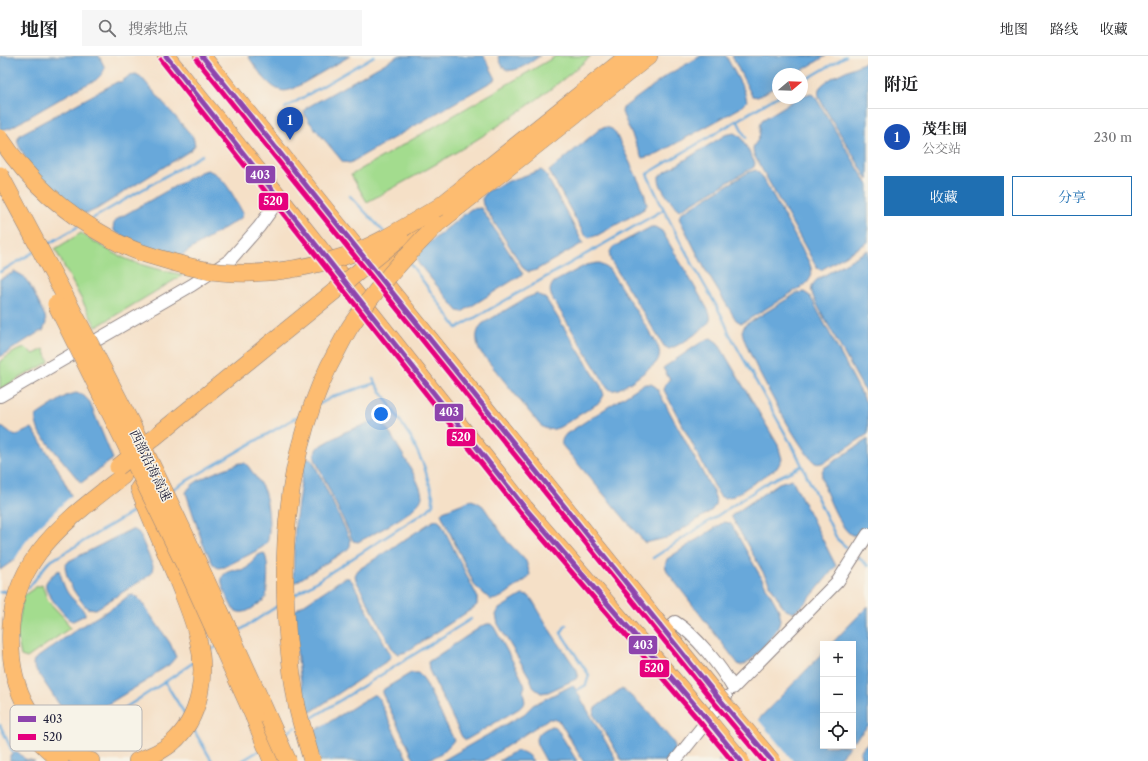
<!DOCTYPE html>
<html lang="zh">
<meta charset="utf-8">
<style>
:root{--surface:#fff;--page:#f6f6f6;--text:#202124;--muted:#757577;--line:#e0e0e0;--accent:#1f6fb2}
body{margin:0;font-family:"Libre Caslon Text","Noto Serif SC",serif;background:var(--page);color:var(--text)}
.controls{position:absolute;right:12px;bottom:12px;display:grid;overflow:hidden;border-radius:0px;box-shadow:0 4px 16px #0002}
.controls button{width:36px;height:36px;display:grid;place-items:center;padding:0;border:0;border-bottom:1px solid var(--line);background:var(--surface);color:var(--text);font:20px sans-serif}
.compass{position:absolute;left:772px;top:12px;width:36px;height:36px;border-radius:50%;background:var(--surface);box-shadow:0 4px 16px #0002;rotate:71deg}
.you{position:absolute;left:381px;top:358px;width:14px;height:14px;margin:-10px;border:3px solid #fff;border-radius:50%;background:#1a73e8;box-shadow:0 0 0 6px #1a73e833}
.badge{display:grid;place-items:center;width:26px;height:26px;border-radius:50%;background:var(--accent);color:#fff;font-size:13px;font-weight:700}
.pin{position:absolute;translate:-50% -33px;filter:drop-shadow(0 1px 2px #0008)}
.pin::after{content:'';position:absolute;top:21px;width:14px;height:12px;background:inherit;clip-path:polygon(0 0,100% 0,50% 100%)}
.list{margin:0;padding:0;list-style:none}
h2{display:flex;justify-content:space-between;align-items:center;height:52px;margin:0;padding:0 16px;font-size:17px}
h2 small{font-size:13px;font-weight:400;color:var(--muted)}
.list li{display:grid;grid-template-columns:26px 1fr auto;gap:12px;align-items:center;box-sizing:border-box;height:56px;padding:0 16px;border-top:1px solid var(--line)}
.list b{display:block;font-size:15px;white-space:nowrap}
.list p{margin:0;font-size:13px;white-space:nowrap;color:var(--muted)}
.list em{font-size:13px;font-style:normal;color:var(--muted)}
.actions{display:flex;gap:8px;padding:12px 16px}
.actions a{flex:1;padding:9px 0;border:1px solid var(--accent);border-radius:0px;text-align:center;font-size:14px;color:var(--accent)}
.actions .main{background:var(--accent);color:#fff}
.icon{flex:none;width:22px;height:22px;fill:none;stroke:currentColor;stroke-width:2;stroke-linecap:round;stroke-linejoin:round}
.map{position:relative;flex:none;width:868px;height:705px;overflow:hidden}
header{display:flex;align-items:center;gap:24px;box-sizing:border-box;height:56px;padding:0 20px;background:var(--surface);border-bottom:1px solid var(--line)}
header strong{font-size:19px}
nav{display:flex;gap:22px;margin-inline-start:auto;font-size:14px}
.search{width:280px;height:36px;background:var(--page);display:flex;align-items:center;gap:10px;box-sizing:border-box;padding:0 14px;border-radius:0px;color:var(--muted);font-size:15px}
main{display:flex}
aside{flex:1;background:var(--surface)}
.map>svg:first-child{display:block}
</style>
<header>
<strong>地图</strong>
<div class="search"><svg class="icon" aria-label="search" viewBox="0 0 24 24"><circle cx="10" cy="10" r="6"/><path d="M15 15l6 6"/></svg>搜索地点</div>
<nav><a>地图</a><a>路线</a><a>收藏</a></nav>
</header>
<main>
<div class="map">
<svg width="868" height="705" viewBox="0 0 868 705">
<rect width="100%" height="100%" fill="#f7f3e8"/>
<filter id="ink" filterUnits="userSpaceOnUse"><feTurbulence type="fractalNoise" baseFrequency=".025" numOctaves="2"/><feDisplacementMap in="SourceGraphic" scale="8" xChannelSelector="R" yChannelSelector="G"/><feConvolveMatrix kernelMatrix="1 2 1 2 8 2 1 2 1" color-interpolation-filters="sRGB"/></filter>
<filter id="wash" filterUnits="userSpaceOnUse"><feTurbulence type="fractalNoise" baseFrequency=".012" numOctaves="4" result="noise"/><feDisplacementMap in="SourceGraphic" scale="16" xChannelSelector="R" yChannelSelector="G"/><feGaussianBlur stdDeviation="0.9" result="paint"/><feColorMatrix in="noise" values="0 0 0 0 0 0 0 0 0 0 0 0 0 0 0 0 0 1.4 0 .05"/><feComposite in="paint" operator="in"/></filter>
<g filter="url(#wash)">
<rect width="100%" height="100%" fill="#f5e0c7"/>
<!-- green -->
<g fill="#a3dc8e" stroke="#627f64">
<path d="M556,0h35c-67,59 -145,104 -224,146l-16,-27z"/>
<path d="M81,177c13,9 27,17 41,24 19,9 40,13 61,18l-87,52 -41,-78z"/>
<path d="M25,292l9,6 10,-5 5,13 -49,27v-28l16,-10z"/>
<path d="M42,529l6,16 17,18 5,9 -43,30 -6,-2 -4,-21 6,-39 13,-9z"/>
</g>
<!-- water -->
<g fill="#67a8da" stroke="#44658a">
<path d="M0,0h99l6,12 -3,6 -6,6 -17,8 -69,40 -10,2z"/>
<path d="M248,0h102l-55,32c-5,2 -10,4 -15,2 -12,-3 -25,-24 -32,-34z"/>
<path d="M398,0h86l12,23 -146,84 -7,-1 -36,-43 -3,-7 2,-4z"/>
<path d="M498,0h42c-8,5 -27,20 -36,12 -3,-3 -4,-8 -6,-12z"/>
<path d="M701,0h25l18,34 3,11 -7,7 -85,47 -13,3 -18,-41 -2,-5 1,-4 46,-34z"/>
<path d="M732,0h94l-30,18h-18v11l-20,12 -6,-1z"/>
<path d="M868,5v119l-44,-73c-3,-6 -7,-12 -5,-18 4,-10 39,-23 49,-28z"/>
<path d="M136,18l5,3 52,60 2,8 -4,5 -94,59 -9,4h-8l-45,-38 -16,-29c-2,-5 -2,-8 2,-12l96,-52h4l9,-7z"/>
<path d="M811,37l5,5 52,87v57l-47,28 -4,-2 -63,-113c-3,-12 2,-9 5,-18 2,-6 0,-11 3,-17l36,-22h4v-2z"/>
<path d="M606,71l6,2 3,3 29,60 3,13 -3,4 -5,3 -41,23 -9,3 -5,-4 -35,-63 52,-43z"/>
<path d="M734,77l7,4 14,26 -1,4 -74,43c-9,-8 -22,-22 -21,-34l66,-41z"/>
<path d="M207,114c18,5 27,28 36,43l-1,4 -68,43 -59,-28c-3,-6 -2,-9 4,-14l81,-46z"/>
<path d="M541,114l4,3 38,70 -47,27 -7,2 -5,-3 -41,-64 -1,-6 5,-8 22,-10z"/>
<path d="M756,114l6,6 47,86c4,10 4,14 -3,22l-60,37 -5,2 -5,-3 -30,-49 -27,-53 2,-5 68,-41z"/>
<path d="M481,152l42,66 -61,38 -4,-1 -40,-48 -1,-9 2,-3 52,-42z"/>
<path d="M651,171h4l7,4 45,77c2,4 4,8 3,12 -2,8 -33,27 -41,29l-5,-3 -53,-85c-2,-6 -2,-9 2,-14z"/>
<path d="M868,194v147l-53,-96c-4,-10 -6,-15 3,-22z"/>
<path d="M598,207l11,6 47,73c4,9 6,14 -1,22 -8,6 -32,26 -41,26 -4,1 -6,-2 -8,-5l-52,-84c-4,-7 -6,-12 0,-19l32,-17z"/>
<path d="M14,215l9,5 7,9 15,31 1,7 -3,8 -4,1 -39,25v-78l13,-6z"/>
<path d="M804,236l6,4 58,110v28l-43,28c-4,1 -8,3 -11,0 -15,-13 -70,-112 -72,-131l3,-6 52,-32z"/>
<path d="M537,238l9,5 55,87 3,9 -4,7 -40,25c-9,4 -13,3 -20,-2l-61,-75c-3,-11 -4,-17 3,-26l44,-26z"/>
<path d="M711,282l7,5 60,102 4,14 -5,9 -43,28 -9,2 -4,-1 -3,-4 -54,-103 2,-7 4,-3 -7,-12 40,-27z"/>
<path d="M646,328h5l5,3 56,103c4,8 6,13 -1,21l-41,26 -25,6 -83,-98c-1,-5 1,-7 4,-11l76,-49z"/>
<path d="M76,337l7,2 6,6 24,58 -32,24 -42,-51 -3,-10v-6l4,-3 26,-17z"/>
<path d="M377,364l5,1c8,13 41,63 40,76 -2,14 -51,38 -64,45l-5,-1 -38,-82v-6l2,-5 28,-16z"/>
<path d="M0,371l6,2 9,7 17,-8 26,41 15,30 -19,33 -54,38z"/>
<path d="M868,383v88c-4,4 -10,10 -16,8 -11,-4 -29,-47 -30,-58 -1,-4 0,-6 2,-9z"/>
<path d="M306,402h3l3,1 38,80c1,7 0,9 -5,12l-49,31h-2l-1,-2 2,-56 9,-62z"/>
<path d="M240,407h5l3,3c5,7 11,15 15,23 5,9 9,48 3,55 -5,6 -33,18 -41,23l-7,1 -5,-4 -10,-20 -17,-51c6,-15 40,-24 54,-30z"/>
<path d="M792,423l44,87c-8,9 -32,42 -41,45 -5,2 -9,-1 -12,-4l-52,-91 48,-33z"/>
<path d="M471,444l6,2 6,4 24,35 19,20 4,13 -3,5 -24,17 -6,3 -6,1 -16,-14 -34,-72 2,-3z"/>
<path d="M437,464l4,3 31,63 5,10v9l-5,4 -66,43 -8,2 -5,-4 -37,-70 -1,-5 3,-5 75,-49z"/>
<path d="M724,466l6,1 3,4 45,81c3,7 3,14 -1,21 -3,6 -27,34 -32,35 -2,1 -4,1 -6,1l-71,-92 -3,-7 2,-7z"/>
<path d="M130,474h5l4,3 14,33 -1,6 -5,5 -51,32 -9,-1c-11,-13 -20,-24 -22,-42l4,-5z"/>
<path d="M264,497c6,10 3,33 2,44l-2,3c-9,6 -20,18 -31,9 -4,-9 -18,-30 -7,-36 6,-4 13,-2 19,-4 8,-4 7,-14 19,-16z"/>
<path d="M59,514c3,9 5,19 11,26 5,6 11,10 15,17v2l-12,6 -3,-1c-6,-6 -27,-28 -24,-37 2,-5 9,-10 13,-13z"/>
<path d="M344,522h5l3,3 39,75 -1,3 -79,53 -5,-1c-6,-33 -11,-67 -12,-100z"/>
<path d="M133,539l3,1 4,4 30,43 6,14 -7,8 -13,8 -5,5 -71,43 -6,2 -3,-1 -35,-52 -3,-6 1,-4 46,-33 37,-22 11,-9z"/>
<path d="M522,539l7,1 4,5 18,31 26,38 1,5 -2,4 -28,13 -7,1 -7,-5 -4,-10 -32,-54 -2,-9 3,-6z"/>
<path d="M868,550v120l-15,16v-98h-22z"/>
<path d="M487,568h4l3,3 24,44 7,15 -2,5 2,11 -5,6 -54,32 -4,-3 -33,-67 -1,-8 54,-36z"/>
<path d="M823,597v93h27l-14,15h-118z"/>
<path d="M411,617h7l5,5 31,62c-10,13 -21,21 -39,21l-33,-68 2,-4z"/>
<path d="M573,629l44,76h-34l-23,-39 -6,-3h-6l-64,42h-42l82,-47 9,-9z"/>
<path d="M621,633l3,1 23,20 26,32 2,4 -2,8 -6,7h-45l-15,-26 -14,-21 2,-6z"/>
<path d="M373,639h3l2,2 30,64h-88l-8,-26 1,-3z"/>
<path d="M551,670l5,1 21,34h-31c-10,-20 -18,-23 5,-35z"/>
<path d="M868,687v18h-6l-2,-9 4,-6z"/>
<path d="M515,695c8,0 13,3 18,10h-34z"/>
<path d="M18,696l7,7 10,2h-25v-6z"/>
</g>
<!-- pier -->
<g fill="#f5e0c7">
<path d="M73,438l2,6 -20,33 -43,31 12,-20 12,-15z"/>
<path d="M757,662l36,43h-73l-2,-3z"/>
</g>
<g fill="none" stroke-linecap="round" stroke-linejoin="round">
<!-- stream -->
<g stroke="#67a8da" stroke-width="2.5">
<path d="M802,26l44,-26"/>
<path d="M778,40l-131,78c16,36 34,70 54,105 10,18 21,34 28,54l67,120 41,86 16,14"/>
<path d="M285,52l89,-52"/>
<path d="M737,64l9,18"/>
<path d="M350,140l34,36"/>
<path d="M90,164l112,-65"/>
<path d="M45,190l34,-20"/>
<path d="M410,207l47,65 206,-118"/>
<path d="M0,216l34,-20"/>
<path d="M320,348l14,-8 42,-13"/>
<path d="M171,434l131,-76"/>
<path d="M858,501l10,9"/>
<path d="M653,502l117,-77 32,-15"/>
<path d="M28,532c8,-8 13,-18 21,-26l92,-55"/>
<path d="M0,536l3,-1 7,2"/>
<path d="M292,541l136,-87 5,-6v-8l-9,-30 -13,-28 -38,-59"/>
<path d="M566,569l-5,8 28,42 -3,10 -12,7"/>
<path d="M236,577l43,-28"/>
<path d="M207,597l9,-6"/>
<path d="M165,626l21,34"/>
<path d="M307,665l164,-102"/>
<path d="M0,669l15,32"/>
<path d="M192,671l20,34"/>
<path d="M283,679l13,-8"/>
<path d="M70,687l95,-61 29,-20"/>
<path d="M242,705l18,-11"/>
</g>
</g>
</g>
<g filter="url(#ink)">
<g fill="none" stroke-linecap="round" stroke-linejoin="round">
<defs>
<g id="minor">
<path d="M0,340l192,-111 38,-25 29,-33 21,-29"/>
<path d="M675,566c21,13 46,45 58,66l105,-107 30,-47"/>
<path d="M675,705l51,-64"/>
</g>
<g id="highway">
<path d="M166,0l114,142 245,310 176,204"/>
<path d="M202,0l515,640"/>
<path d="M439,151l189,-151"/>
<path d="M380,213l269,-213"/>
<path d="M254,661l18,44"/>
<path d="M39,685l21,20"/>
<path d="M91,705c-24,-5 -44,-27 -58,-45 -14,-18 -21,-44 -22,-66 -7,-86 52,-127 112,-174"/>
<path d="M137,705c12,-4 24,-9 35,-18 29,-25 35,-69 26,-104 -4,-19 -12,-37 -19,-55 -13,-32 -28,-64 -40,-96"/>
</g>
</defs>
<!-- minor casing -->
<use href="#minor" stroke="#8c8181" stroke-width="14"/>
<!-- highway casing -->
<use href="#highway" stroke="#8c8181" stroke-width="18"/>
<!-- minor -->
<use href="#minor" stroke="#fff" stroke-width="12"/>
<!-- highway -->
<use href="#highway" stroke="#fdbc70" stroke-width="17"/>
<defs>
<g id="highway-bridge">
<path d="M0,82c28,43 68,78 113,102 19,11 42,17 63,23 14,4 29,8 44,9 42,4 85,-3 125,-16 33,-11 64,-32 94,-49"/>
<path d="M0,119c45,83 89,166 132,250 55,110 105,223 156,336"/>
<path d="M56,248l66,133 68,139 64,141"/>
<path d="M118,411l282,-229"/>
<path d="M717,640l55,65"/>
<path d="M701,656l40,49"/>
<path d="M312,705c-5,-18 -11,-37 -15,-55 -4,-22 -7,-44 -9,-66 -9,-100 1,-204 51,-293 4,-7 8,-16 13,-23 24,-36 54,-68 84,-99"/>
</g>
</defs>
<!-- highway-bridge casing -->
<use href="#highway-bridge" stroke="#8c8181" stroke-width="18" stroke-linecap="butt"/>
<!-- highway-bridge -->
<use href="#highway-bridge" stroke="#fdbc70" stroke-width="17"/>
<defs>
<g id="bus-1">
<path d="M166,0l359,452 176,204 40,49"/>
<path d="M202,0l515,640 55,65"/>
</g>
<g id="bus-2">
<path d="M161,4l359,452 176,205 36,44"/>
<path d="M197,4l515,640 51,61"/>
</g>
</defs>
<!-- bus-1 casing -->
<use href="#bus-1" stroke="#f7f3e8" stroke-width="8"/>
<!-- bus-2 casing -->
<use href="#bus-2" stroke="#f7f3e8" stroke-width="8"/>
<!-- bus-1 -->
<use href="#bus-1" stroke="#8e44ad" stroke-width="5"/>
<!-- bus-2 -->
<use href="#bus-2" stroke="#e5007d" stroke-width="5"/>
</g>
</g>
<g text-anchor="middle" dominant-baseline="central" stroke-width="3" stroke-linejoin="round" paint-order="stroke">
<!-- street labels -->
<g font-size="13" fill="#22223b" stroke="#f7f3e8">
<text transform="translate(151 409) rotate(64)">西部沿海高速</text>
</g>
</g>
<!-- legend -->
<rect x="10" y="649" width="132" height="46" rx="6" fill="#f7f3e8" stroke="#b7b4b4" stroke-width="1"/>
<rect x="18" y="660" width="18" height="6" fill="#8e44ad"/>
<rect x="18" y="678" width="18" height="6" fill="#e5007d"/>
<g font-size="11" fill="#22223b">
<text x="43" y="667">403</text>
<text x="43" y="685">520</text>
</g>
<g stroke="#f7f3e8" stroke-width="1.5">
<rect x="245" y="109" width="31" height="19" rx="4" fill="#8e44ad"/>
<rect x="258" y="136" width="31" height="19" rx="4" fill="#e5007d"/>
<rect x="434" y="347" width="30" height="19" rx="4" fill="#8e44ad"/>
<rect x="446" y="372" width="30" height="19" rx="4" fill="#e5007d"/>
<rect x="628" y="579" width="30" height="20" rx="4" fill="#8e44ad"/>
<rect x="639" y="603" width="31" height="19" rx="4" fill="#e5007d"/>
</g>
<g font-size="11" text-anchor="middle" font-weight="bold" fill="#fff">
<text x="260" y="123">403</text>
<text x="273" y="149">520</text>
<text x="449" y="360">403</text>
<text x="461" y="385">520</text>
<text x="643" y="593">403</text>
<text x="654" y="616">520</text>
</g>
</svg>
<div class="controls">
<button>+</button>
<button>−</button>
<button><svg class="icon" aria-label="locate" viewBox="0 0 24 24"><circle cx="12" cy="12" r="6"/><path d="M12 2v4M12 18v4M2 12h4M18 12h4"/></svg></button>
</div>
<svg class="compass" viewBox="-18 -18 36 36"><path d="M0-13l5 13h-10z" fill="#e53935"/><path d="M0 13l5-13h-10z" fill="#757577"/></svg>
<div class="you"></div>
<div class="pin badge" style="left:290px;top:84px;background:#1a4fb4">1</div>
</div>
<aside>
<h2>附近<small></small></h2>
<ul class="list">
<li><span class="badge" style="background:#1a4fb4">1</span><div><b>茂生围</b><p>公交站</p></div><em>230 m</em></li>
</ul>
<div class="actions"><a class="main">收藏</a><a>分享</a></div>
</aside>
</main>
